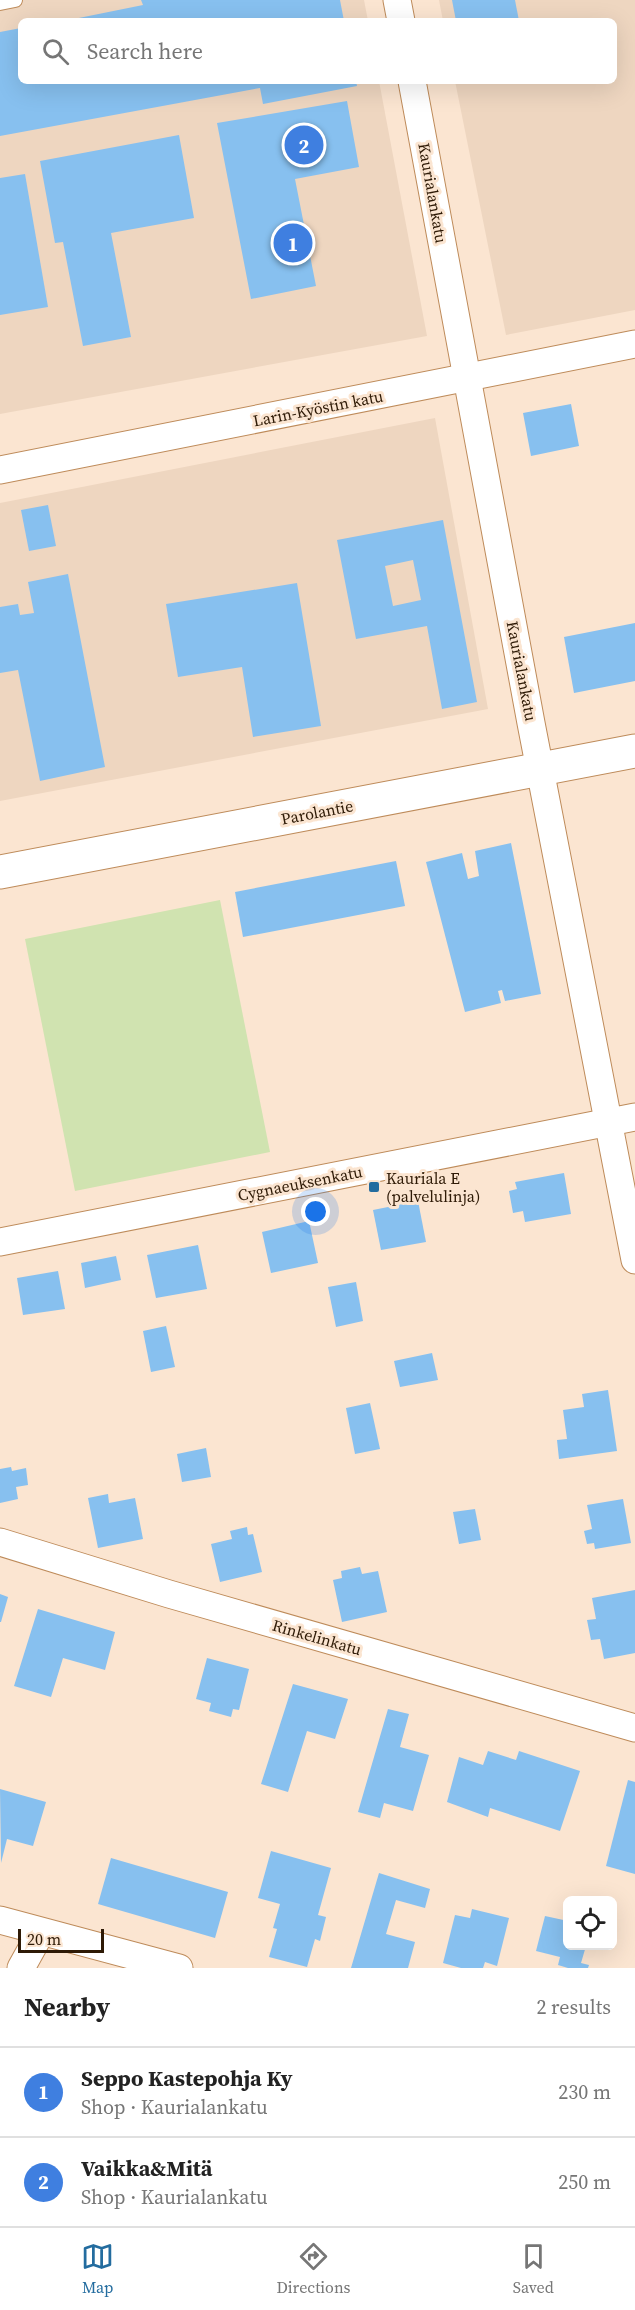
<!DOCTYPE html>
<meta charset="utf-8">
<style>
:root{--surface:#fff;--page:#f2f2f2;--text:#222;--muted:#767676;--line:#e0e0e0;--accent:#236c9f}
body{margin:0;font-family:"Source Serif 4",serif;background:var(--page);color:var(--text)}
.controls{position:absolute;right:18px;bottom:18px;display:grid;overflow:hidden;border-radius:9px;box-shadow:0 6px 24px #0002}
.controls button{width:54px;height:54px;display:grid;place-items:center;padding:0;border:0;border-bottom:2px solid var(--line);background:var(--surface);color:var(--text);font:30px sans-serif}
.scale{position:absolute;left:18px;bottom:15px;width:86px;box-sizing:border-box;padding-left:6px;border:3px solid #2e1a06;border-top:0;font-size:16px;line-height:21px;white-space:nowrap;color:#2e1a06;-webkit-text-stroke:4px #fbe5d1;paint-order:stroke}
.you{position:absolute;left:316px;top:1212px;width:21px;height:21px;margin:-15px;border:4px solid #fff;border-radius:50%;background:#1a73e8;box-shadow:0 0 0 9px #1a73e833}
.badge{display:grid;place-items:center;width:39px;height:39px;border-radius:50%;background:var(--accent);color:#fff;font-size:20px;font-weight:700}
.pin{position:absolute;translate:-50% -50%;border:3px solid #fff;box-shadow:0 2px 6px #0006}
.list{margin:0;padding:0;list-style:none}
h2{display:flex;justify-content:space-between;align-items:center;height:78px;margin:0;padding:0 24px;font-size:26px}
h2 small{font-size:20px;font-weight:400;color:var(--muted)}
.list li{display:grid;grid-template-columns:39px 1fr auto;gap:18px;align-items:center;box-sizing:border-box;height:90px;padding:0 24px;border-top:2px solid var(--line)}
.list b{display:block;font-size:22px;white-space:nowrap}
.list p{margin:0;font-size:20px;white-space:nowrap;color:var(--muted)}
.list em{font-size:20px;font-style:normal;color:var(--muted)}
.icon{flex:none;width:33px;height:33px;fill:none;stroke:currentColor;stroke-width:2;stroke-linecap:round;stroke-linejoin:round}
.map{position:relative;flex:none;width:635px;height:1968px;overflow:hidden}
.search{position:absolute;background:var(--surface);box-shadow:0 6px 24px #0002;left:18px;right:18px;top:18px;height:66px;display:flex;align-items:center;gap:15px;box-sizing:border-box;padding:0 21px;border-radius:9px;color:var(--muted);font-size:22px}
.sheet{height:258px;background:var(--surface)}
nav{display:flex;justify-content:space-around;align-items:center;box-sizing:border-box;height:84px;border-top:2px solid var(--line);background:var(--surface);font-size:16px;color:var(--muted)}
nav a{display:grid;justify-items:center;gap:3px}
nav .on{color:var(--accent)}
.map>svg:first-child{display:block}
</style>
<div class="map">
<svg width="635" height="1968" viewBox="0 0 635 1968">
<rect width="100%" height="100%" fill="#fbe5d1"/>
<!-- built -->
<g fill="#eed6c0">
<path d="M0,0h364l4,21h-347v60h358l48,255 -427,78z"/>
<path d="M439,0h196v310l-129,25 -51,-254h159v-60h-171z"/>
<path d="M435,418l53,291 -488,92v-298z"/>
</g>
<!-- green -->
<path fill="#d0e3b0" d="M220,900l50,252 -195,39 -50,-252z"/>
<!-- building -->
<g fill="#87c0ef" fill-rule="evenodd">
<path d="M141,0h199l4,21h-280l79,-16z"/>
<path d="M452,0h63l4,21h-63z"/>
<path d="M21,28v53h335l1,5 -94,18 -3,-16 -260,48v-104z"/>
<path d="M347,101l12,66 -64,12 21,107 -65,13 -34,-176z"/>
<path d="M179,135l15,83 -83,15 20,104 -48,9 -20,-104 -8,1 -15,-82z"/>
<path d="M25,174l23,133 -48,8v-137z"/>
<path d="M571,404l8,42 -48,10 -8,-43z"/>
<path d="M48,505l8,41 -27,5 -8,-41z"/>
<path d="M443,520l34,182 -35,7 -15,-83 -71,13 -19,-99zM413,560l8,40 -28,6 -8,-40z"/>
<path d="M68,574l37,193 -65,14 -22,-111 -18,3v-66l18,-3 2,11 14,-2 -6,-31z"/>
<path d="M297,583l24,143 -68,11 -11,-70 -64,10 -12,-73z"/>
<path d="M635,623v58l-61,12 -10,-56z"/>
<path d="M511,843l30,151 -36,7 -3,-11 -4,1 3,12 -36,9 -39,-150 36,-9 6,26 11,-3 -4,-25z"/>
<path d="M396,861l9,45 -162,31 -8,-45z"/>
<path d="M564,1173l7,41 -46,8 -2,-11 -10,2 -4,-22 8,-2 -2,-7z"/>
<path d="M418,1201l8,41 -45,8 -8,-40z"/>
<path d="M309,1221l9,42 -47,10 -9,-41z"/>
<path d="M198,1245l9,44 -51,9 -9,-43z"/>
<path d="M116,1256l5,24 -36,8 -4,-25z"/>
<path d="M58,1271l7,38 -42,6 -6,-37z"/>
<path d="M356,1282l7,39 -27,6 -8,-40z"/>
<path d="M166,1326l9,41 -24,5 -8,-41z"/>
<path d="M432,1353l6,27 -38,7 -6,-26z"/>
<path d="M608,1390l9,61 -58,8 -2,-19 10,-1 -4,-29 21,-3 -2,-13z"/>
<path d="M370,1403l10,46 -25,5 -9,-46z"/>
<path d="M206,1448l5,29 -29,5 -5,-28z"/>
<path d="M11,1467l1,4 14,-3 2,17 -12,2 2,12 -18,4v-34z"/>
<path d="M108,1494l1,9 26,-5 8,41 -45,9 -10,-50z"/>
<path d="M623,1499l8,44 -36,6 -1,-6 -7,1 -3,-13 8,-2 -5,-24z"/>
<path d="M475,1509l6,31 -22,4 -6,-32z"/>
<path d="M247,1527l1,8 5,-1 9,38 -42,10 -9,-38 21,-5 -2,-8z"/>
<path d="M360,1567l2,7 16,-3 9,41 -45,10 -9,-42 9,-2 -1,-7z"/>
<path d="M635,1590v63l-31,6 -4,-20 -9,1 -4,-20 9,-1 -4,-21z"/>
<path d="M0,1594l8,3 -7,25h-1z"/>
<path d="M38,1609l77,23 -10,38 -42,-12 -12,39 -37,-11z"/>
<path d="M207,1658l42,11 -10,41 -6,-1 -2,8 -22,-6 2,-8 -15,-4z"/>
<path d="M293,1684l55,15 -13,40 -28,-8 -19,61 -27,-8z"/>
<path d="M388,1709l21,5 -9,33 29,8 -16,56 -29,-8 -4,15 -22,-6z"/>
<path d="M488,1751l28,9 3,-9 61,20 -20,60 -70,-23 -2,9 -41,-15 12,-45 24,8z"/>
<path d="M628,1780l7,2v92l-29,-8z"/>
<path d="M0,1789l46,13 -13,44 -26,-7 -6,24z"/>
<path d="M271,1851l60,17 -13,47 8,2 -6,24 -5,-2 -8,28 -38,-10 8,-28 -4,-1 7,-24 -22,-6z"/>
<path d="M111,1858l117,34 -13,46 -117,-34z"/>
<path d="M379,1873l51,16 -5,19 -29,-8 -10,34 29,8 -7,26h-57z"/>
<path d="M472,1909l37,9 -12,48 -12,-4 -2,6h-22l-18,-5 12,-48 15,3z"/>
<path d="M545,1916l23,5v25h18l-5,17 8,2 -1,3h-20l-10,-3 2,-8 -24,-6z"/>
</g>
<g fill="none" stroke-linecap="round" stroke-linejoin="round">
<defs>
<path id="service" d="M0,3l15,-3"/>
<g id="minor">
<path d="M397,0l4,21"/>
<path d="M412,81l119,642 104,537"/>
<path d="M0,470l635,-126"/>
<path d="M0,1242l635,-125"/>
<path d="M0,1542l169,52 466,134"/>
<path d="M0,1920l179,48"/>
<path d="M21,1968l20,-36"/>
</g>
<path id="secondary" d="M0,872l635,-121"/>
</defs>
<!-- service casing -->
<use href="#service" stroke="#be8b5a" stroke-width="16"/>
<!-- minor casing -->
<use href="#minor" stroke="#be8b5a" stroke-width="29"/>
<!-- secondary casing -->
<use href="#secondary" stroke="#be8b5a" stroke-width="35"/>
<!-- service -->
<use href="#service" stroke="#fff" stroke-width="14"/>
<!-- minor -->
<use href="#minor" stroke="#fff" stroke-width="27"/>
<!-- secondary -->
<use href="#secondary" stroke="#fff" stroke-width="33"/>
</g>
<!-- markers -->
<rect fill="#236c9f" stroke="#fbe5d1" stroke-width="2" x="368" y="1181" width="12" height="12" rx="3"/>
<g text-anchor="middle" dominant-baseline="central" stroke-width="6" stroke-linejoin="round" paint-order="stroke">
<!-- street labels -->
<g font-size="16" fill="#2e1a06" stroke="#fbe5d1">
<text transform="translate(433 193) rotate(80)">Kaurialankatu</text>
<text transform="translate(318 408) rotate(-11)">Larin-Kyöstin katu</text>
<text transform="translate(522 671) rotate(79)">Kaurialankatu</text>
<text transform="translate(317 812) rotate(-11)">Parolantie</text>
<text transform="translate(300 1183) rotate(-11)">Cygnaeuksenkatu</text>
<text transform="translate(317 1637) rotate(16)">Rinkelinkatu</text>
</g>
<!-- poi labels -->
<g font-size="16" fill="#2e1a06" stroke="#fbe5d1" text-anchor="start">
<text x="386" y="1178">Kauriala E<tspan x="386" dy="18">(palvelulinja)</tspan></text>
</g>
</g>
</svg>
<div class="controls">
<button><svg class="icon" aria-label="locate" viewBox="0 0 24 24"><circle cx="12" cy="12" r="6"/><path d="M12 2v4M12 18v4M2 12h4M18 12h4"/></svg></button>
</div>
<div class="scale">20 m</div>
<div class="you"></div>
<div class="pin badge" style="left:293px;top:243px;background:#3f7fe0">1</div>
<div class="pin badge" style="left:304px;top:145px;background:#3f7fe0">2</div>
<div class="search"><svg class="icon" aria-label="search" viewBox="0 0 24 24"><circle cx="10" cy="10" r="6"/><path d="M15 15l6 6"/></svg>Search here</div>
</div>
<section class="sheet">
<h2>Nearby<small>2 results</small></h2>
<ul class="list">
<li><span class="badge" style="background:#3f7fe0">1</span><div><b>Seppo Kastepohja Ky</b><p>Shop · Kaurialankatu</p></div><em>230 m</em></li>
<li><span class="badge" style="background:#3f7fe0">2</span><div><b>Vaikka&amp;Mitä</b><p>Shop · Kaurialankatu</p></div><em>250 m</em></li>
</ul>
</section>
<nav>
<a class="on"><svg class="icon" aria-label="map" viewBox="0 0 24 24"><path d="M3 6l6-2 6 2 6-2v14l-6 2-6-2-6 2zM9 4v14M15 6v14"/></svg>Map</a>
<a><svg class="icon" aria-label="directions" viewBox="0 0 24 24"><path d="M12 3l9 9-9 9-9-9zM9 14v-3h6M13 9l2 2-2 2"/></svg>Directions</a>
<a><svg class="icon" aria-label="saved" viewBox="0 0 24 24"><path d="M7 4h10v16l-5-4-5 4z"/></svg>Saved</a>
</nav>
